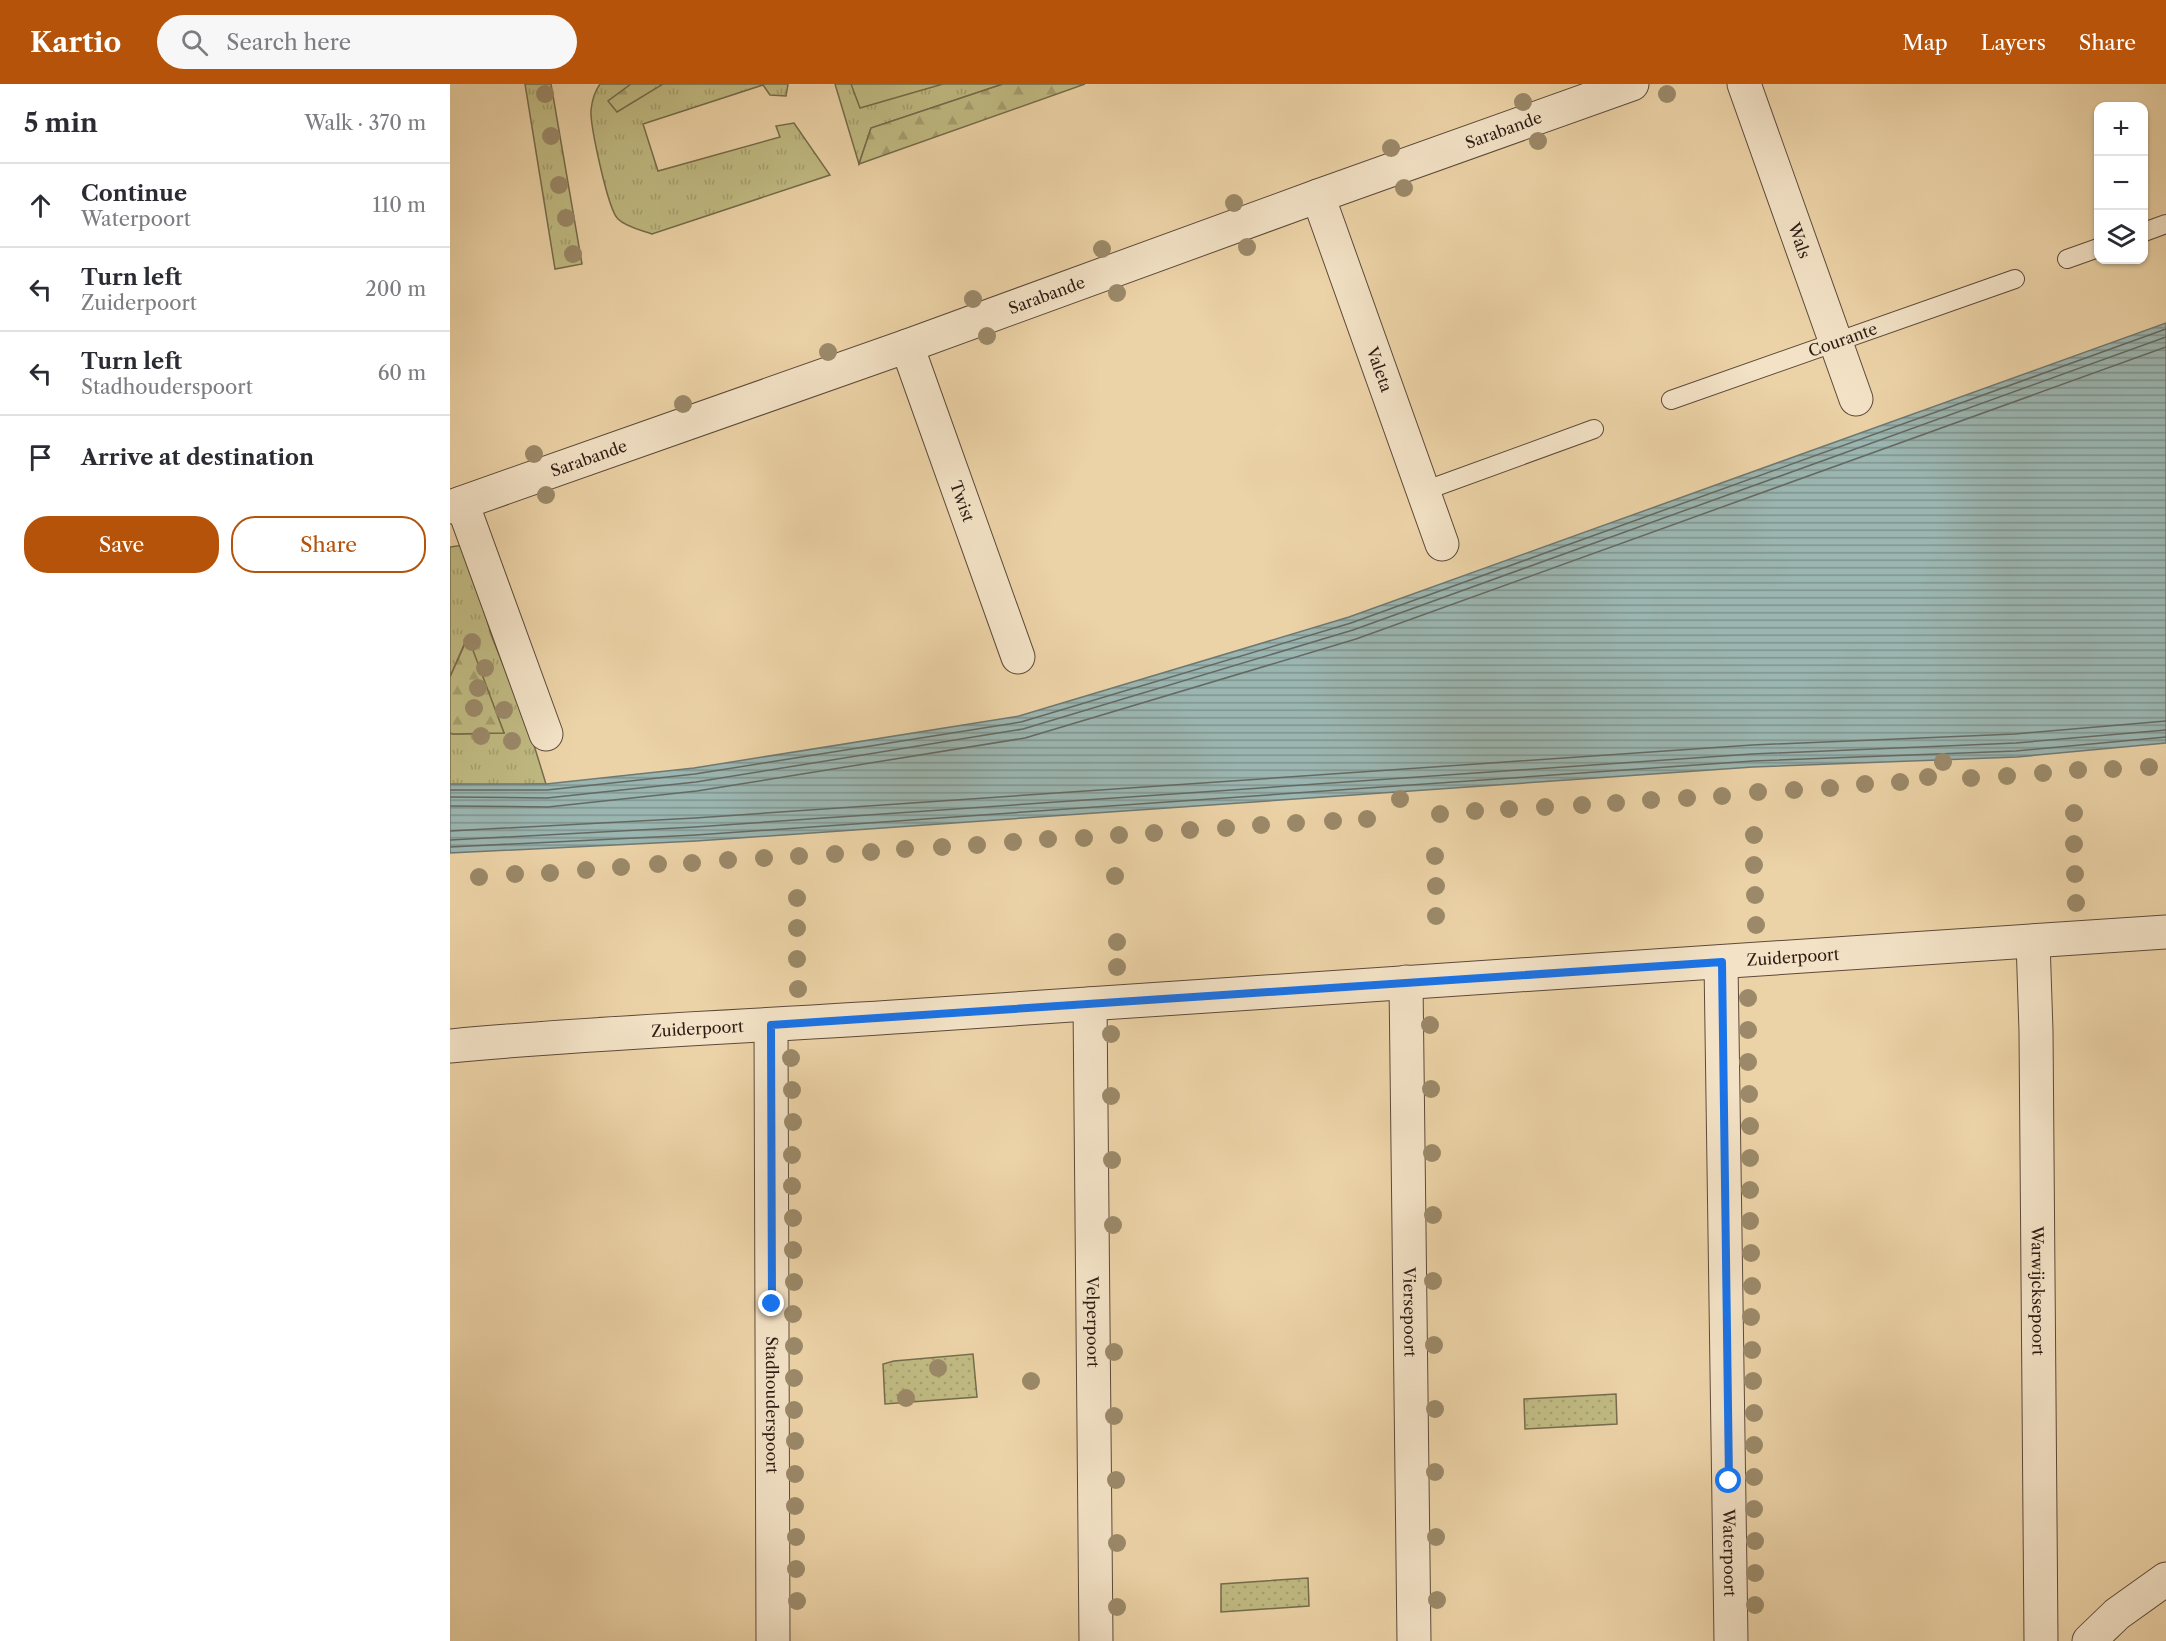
<!DOCTYPE html>
<meta charset="utf-8">
<style>
:root{--surface:#fff;--page:#f7f7f7;--text:#2b2b33;--muted:#7c7c81;--line:#e1e1e2;--accent:#b45309}
body{margin:0;font-family:"Libre Caslon Text",serif;background:var(--page);color:var(--text)}
.controls{position:absolute;right:18px;top:18px;display:grid;overflow:hidden;border-radius:12px;box-shadow:0 2px 4px #0004}
.controls button{width:54px;height:54px;display:grid;place-items:center;padding:0;border:0;border-bottom:2px solid var(--line);background:var(--surface);color:var(--text);font:30px sans-serif}
.stop{position:absolute;width:18px;height:18px;margin:-14px;border:4px solid #1a73e8;border-radius:50%;background:#fff}
.stop.end{background:#1a73e8;border-color:#fff;box-shadow:0 2px 6px #0008}
.list{margin:0;padding:0;list-style:none}
h2{display:flex;justify-content:space-between;align-items:center;height:78px;margin:0;padding:0 24px;font-size:26px}
h2 small{font-size:20px;font-weight:400;color:var(--muted)}
.list li{display:grid;grid-template-columns:39px 1fr auto;gap:18px;align-items:center;box-sizing:border-box;height:84px;padding:0 24px;border-top:2px solid var(--line)}
.list b{display:block;font-size:22px;white-space:nowrap}
.list p{margin:0;font-size:20px;white-space:nowrap;color:var(--muted)}
.list em{font-size:20px;font-style:normal;color:var(--muted)}
.actions{display:flex;gap:12px;padding:18px 24px}
.actions a{flex:1;padding:14px 0;border:2px solid var(--accent);border-radius:24px;text-align:center;font-size:21px;color:var(--accent)}
.actions .main{background:var(--accent);color:#fff}
.icon{flex:none;width:33px;height:33px;fill:none;stroke:currentColor;stroke-width:2;stroke-linecap:round;stroke-linejoin:round}
.map{position:relative;flex:none;width:1716px;height:1557px;overflow:hidden}
header{display:flex;align-items:center;gap:36px;box-sizing:border-box;height:84px;padding:0 30px;background:var(--accent);color:#fff}
header strong{font-size:28px}
nav{display:flex;gap:33px;margin-inline-start:auto;font-size:21px}
.search{width:420px;height:54px;background:var(--page);display:flex;align-items:center;gap:15px;box-sizing:border-box;padding:0 21px;border-radius:33px;color:var(--muted);font-size:22px}
main{display:flex}
aside{flex:1;background:var(--surface)}
.map>svg:first-child{display:block}
</style>
<header>
<strong>Kartio</strong>
<div class="search"><svg class="icon" aria-label="search" viewBox="0 0 24 24"><circle cx="10" cy="10" r="6"/><path d="M15 15l6 6"/></svg>Search here</div>
<nav><a>Map</a><a>Layers</a><a>Share</a></nav>
</header>
<main>
<aside>
<h2>5 min<small>Walk · 370 m</small></h2>
<ul class="list">
<li><svg class="icon" aria-label="ahead" viewBox="0 0 24 24"><path d="M12 20V5M6 11l6-6 6 6"/></svg><div><b>Continue</b><p>Waterpoort</p></div><em>110 m</em></li>
<li><svg class="icon" aria-label="left" viewBox="0 0 24 24"><path d="M17 20v-9H6M10 6l-5 5 5 5"/></svg><div><b>Turn left</b><p>Zuiderpoort</p></div><em>200 m</em></li>
<li><svg class="icon" aria-label="left" viewBox="0 0 24 24"><path d="M17 20v-9H6M10 6l-5 5 5 5"/></svg><div><b>Turn left</b><p>Stadhouderspoort</p></div><em>60 m</em></li>
<li><svg class="icon" aria-label="arrive" viewBox="0 0 24 24"><path d="M6 21V4h12l-3 4 3 4H6"/></svg><div><b>Arrive at destination</b></div></li>
</ul>
<div class="actions"><a class="main">Save</a><a>Share</a></div>
</aside>
<div class="map">
<svg width="1716" height="1557" viewBox="0 0 1716 1557">
<defs>
<pattern id="grass-tufts" width="24" height="20" patternUnits="userSpaceOnUse" patternTransform="scale(1.5)"><rect width="24" height="20" fill="#c0ba82"/><path d="M3 7l-1-3M5 7V3M7 7l1-3M15 17l-1-3M17 17v-4M19 17l1-3" fill="none" stroke="#a59f6f"/></pattern>
<pattern id="forest-firs" width="22" height="20" patternUnits="userSpaceOnUse" patternTransform="scale(1.5)"><rect width="22" height="20" fill="#c0ba82"/><path d="M5 1l3.5 6h-7zM16 11l3.5 6h-7z" fill="#a59f6f"/></pattern>
<pattern id="park-dots" width="8" height="8" patternUnits="userSpaceOnUse" patternTransform="scale(1.5)"><rect width="8" height="8" fill="#c0ba82"/><path d="M2 2h.1M6 6h.1" fill="none" stroke="#a59f6f" stroke-width="1.8" stroke-linecap="round"/></pattern>
<pattern id="water-rules" width="6" height="5" patternUnits="userSpaceOnUse" patternTransform="scale(1.5)"><rect width="6" height="5" fill="#9bb6b1"/><path d="M0 2.5h6" fill="none" stroke="#7f938f"/></pattern>
</defs>
<rect width="100%" height="100%" fill="#ecd3a7"/>
<filter id="stains"><feTurbulence type="fractalNoise" baseFrequency=".00333" numOctaves="4"/><feColorMatrix values="0 0 0 0 .2 0 0 0 0 .09 0 0 0 0 .02 0 0 0 .5 -.17"/></filter>
<radialGradient id="worn" r=".72"><stop offset=".6" stop-color="#630" stop-opacity="0"/><stop offset="1" stop-color="#630" stop-opacity=".3"/></radialGradient>
<!-- grass -->
<g fill="url(#grass-tufts)" stroke="#766c4c" stroke-width="1.5">
<path d="M75,0h26l31,180 -27,5z"/>
<path d="M150,0h188l-2,12 -16,-1 -7,-10 -120,39 15,47 122,-34 -4,-11 18,-3 36,52 -178,59c-11,-4 -26,-7 -34,-15 -10,-9 -28,-94 -27,-109 1,-9 4,-19 9,-26z"/>
<path d="M385,0h168l-132,44 -12,36z"/>
<path d="M14,461l28,92 37,92 17,55 -96,3v-54l3,1 51,-1 -37,-95 -17,39v-130z"/>
</g>
<!-- forest -->
<g fill="url(#forest-firs)" stroke="#766c4c" stroke-width="1.5">
<path d="M181,0h32l-46,28 -9,-11z"/>
<path d="M553,0h82l-226,80 12,-36z"/>
<path d="M18,553l36,96 -51,1 -3,-1v-56z"/>
</g>
<!-- park -->
<g fill="url(#park-dots)" stroke="#766c4c" stroke-width="1.5">
<path d="M523,1270l4,43 -92,7 -2,-40 11,-3z"/>
<path d="M1166,1310l1,30 -92,5 -1,-30z"/>
<path d="M858,1494l1,28 -88,6v-28z"/>
</g>
<!-- garden -->
<path fill="#c0ba82" stroke="#766c4c" stroke-width="1.5" d="M401,0h92l-83,24z"/>
<!-- water -->
<path fill="url(#water-rules)" stroke="#6f7973" stroke-width="1.5" d="M1716,239v420l-149,14 -264,10 -1057,74 -246,12v-69h96l148,-16 325,-52 330,-99z"/>
<g fill="none" stroke-linecap="round" stroke-linejoin="round">
<!-- shore -->
<g stroke="#646a63" stroke-width="1.5">
<path d="M0,706h97l148,-16 326,-52 330,-99 815,-294"/>
<path d="M0,713l97,1 149,-16 327,-53 330,-99 813,-293"/>
<path d="M0,722l98,1 149,-16 328,-53 331,-99 810,-292"/>
<path d="M0,747l245,-13 1057,-73 263,-11 151,-13"/>
<path d="M0,756l245,-13 1057,-73 264,-11 150,-13"/>
<path d="M0,763l246,-12 1057,-74 263,-10 150,-14"/>
</g>
<defs>
<g id="service">
<path d="M1694,148l22,-8"/>
<path d="M1617,175l31,-11"/>
<path id="s1" d="M1221,316l344,-121"/>
<path d="M974,407l170,-62"/>
</g>
<g id="minor">
<path id="s2" d="M1294,0l112,315"/>
<path id="s3" d="M868,112l124,348"/>
<path id="s4" d="M457,262l111,311"/>
<path d="M12,419l84,231"/>
<path id="s5" d="M0,423l457,-161 411,-150 314,-112"/>
<path id="s6" d="M1583,857l3,90 5,610"/>
<path id="s7" d="M1271,878l10,679"/>
<path id="s8" d="M956,898l8,659"/>
<path id="s9" d="M640,920l6,637"/>
<path id="s10" d="M321,941l2,616"/>
<path id="s11" d="M0,962c158,-15 316,-20 474,-31 414,-29 828,-55 1242,-83"/>
<path d="M1639,1557l28,-27 49,-35"/>
</g>
</defs>
<!-- service casing -->
<use href="#service" stroke="#5d4a3a" stroke-width="20"/>
<!-- minor casing -->
<use href="#minor" stroke="#5d4a3a" stroke-width="35"/>
<!-- service -->
<use href="#service" stroke="#f3e2c6" stroke-width="18"/>
<!-- minor -->
<use href="#minor" stroke="#f3e2c6" stroke-width="33"/>
</g>
<!-- trees -->
<g fill="#9b8969">
<circle cx="95" cy="10" r="9"/>
<circle cx="1217" cy="10" r="9"/>
<circle cx="1073" cy="18" r="9"/>
<circle cx="101" cy="52" r="9"/>
<circle cx="1088" cy="57" r="9"/>
<circle cx="941" cy="64" r="9"/>
<circle cx="109" cy="101" r="9"/>
<circle cx="954" cy="104" r="9"/>
<circle cx="784" cy="119" r="9"/>
<circle cx="116" cy="134" r="9"/>
<circle cx="797" cy="163" r="9"/>
<circle cx="652" cy="165" r="9"/>
<circle cx="123" cy="170" r="9"/>
<circle cx="667" cy="209" r="9"/>
<circle cx="523" cy="215" r="9"/>
<circle cx="537" cy="252" r="9"/>
<circle cx="378" cy="268" r="9"/>
<circle cx="233" cy="320" r="9"/>
<circle cx="84" cy="370" r="9"/>
<circle cx="96" cy="411" r="9"/>
<circle cx="22" cy="558" r="9"/>
<circle cx="35" cy="584" r="9"/>
<circle cx="28" cy="604" r="9"/>
<circle cx="24" cy="624" r="9"/>
<circle cx="54" cy="626" r="9"/>
<circle cx="31" cy="652" r="9"/>
<circle cx="62" cy="657" r="9"/>
<circle cx="1493" cy="678" r="9"/>
<circle cx="1699" cy="683" r="9"/>
<circle cx="1663" cy="685" r="9"/>
<circle cx="1628" cy="686" r="9"/>
<circle cx="1593" cy="689" r="9"/>
<circle cx="1557" cy="692" r="9"/>
<circle cx="1478" cy="693" r="9"/>
<circle cx="1521" cy="694" r="9"/>
<circle cx="1450" cy="698" r="9"/>
<circle cx="1415" cy="700" r="9"/>
<circle cx="1380" cy="704" r="9"/>
<circle cx="1344" cy="706" r="9"/>
<circle cx="1308" cy="708" r="9"/>
<circle cx="1272" cy="712" r="9"/>
<circle cx="1237" cy="714" r="9"/>
<circle cx="950" cy="715" r="9"/>
<circle cx="1201" cy="716" r="9"/>
<circle cx="1166" cy="719" r="9"/>
<circle cx="1132" cy="721" r="9"/>
<circle cx="1095" cy="723" r="9"/>
<circle cx="1059" cy="725" r="9"/>
<circle cx="1025" cy="727" r="9"/>
<circle cx="1624" cy="729" r="9"/>
<circle cx="990" cy="730" r="9"/>
<circle cx="917" cy="735" r="9"/>
<circle cx="883" cy="737" r="9"/>
<circle cx="846" cy="739" r="9"/>
<circle cx="811" cy="741" r="9"/>
<circle cx="776" cy="744" r="9"/>
<circle cx="740" cy="746" r="9"/>
<circle cx="704" cy="749" r="9"/>
<circle cx="669" cy="751" r="9"/>
<circle cx="1304" cy="751" r="9"/>
<circle cx="634" cy="754" r="9"/>
<circle cx="598" cy="755" r="9"/>
<circle cx="563" cy="758" r="9"/>
<circle cx="1624" cy="760" r="9"/>
<circle cx="527" cy="761" r="9"/>
<circle cx="492" cy="763" r="9"/>
<circle cx="455" cy="765" r="9"/>
<circle cx="421" cy="768" r="9"/>
<circle cx="385" cy="770" r="9"/>
<circle cx="349" cy="772" r="9"/>
<circle cx="985" cy="772" r="9"/>
<circle cx="314" cy="774" r="9"/>
<circle cx="278" cy="776" r="9"/>
<circle cx="242" cy="779" r="9"/>
<circle cx="208" cy="780" r="9"/>
<circle cx="1304" cy="781" r="9"/>
<circle cx="171" cy="783" r="9"/>
<circle cx="136" cy="786" r="9"/>
<circle cx="100" cy="789" r="9"/>
<circle cx="65" cy="790" r="9"/>
<circle cx="1625" cy="790" r="9"/>
<circle cx="665" cy="792" r="9"/>
<circle cx="29" cy="793" r="9"/>
<circle cx="986" cy="802" r="9"/>
<circle cx="1305" cy="811" r="9"/>
<circle cx="347" cy="814" r="9"/>
<circle cx="1626" cy="819" r="9"/>
<circle cx="986" cy="832" r="9"/>
<circle cx="1306" cy="841" r="9"/>
<circle cx="347" cy="844" r="9"/>
<circle cx="667" cy="858" r="9"/>
<circle cx="347" cy="875" r="9"/>
<circle cx="667" cy="883" r="9"/>
<circle cx="348" cy="905" r="9"/>
<circle cx="1298" cy="914" r="9"/>
<circle cx="980" cy="941" r="9"/>
<circle cx="1298" cy="946" r="9"/>
<circle cx="661" cy="950" r="9"/>
<circle cx="341" cy="974" r="9"/>
<circle cx="1298" cy="978" r="9"/>
<circle cx="981" cy="1005" r="9"/>
<circle cx="342" cy="1006" r="9"/>
<circle cx="1299" cy="1010" r="9"/>
<circle cx="661" cy="1012" r="9"/>
<circle cx="343" cy="1038" r="9"/>
<circle cx="1300" cy="1042" r="9"/>
<circle cx="982" cy="1069" r="9"/>
<circle cx="342" cy="1071" r="9"/>
<circle cx="1300" cy="1074" r="9"/>
<circle cx="662" cy="1076" r="9"/>
<circle cx="342" cy="1102" r="9"/>
<circle cx="1300" cy="1106" r="9"/>
<circle cx="983" cy="1131" r="9"/>
<circle cx="343" cy="1134" r="9"/>
<circle cx="1300" cy="1137" r="9"/>
<circle cx="663" cy="1141" r="9"/>
<circle cx="343" cy="1166" r="9"/>
<circle cx="1301" cy="1169" r="9"/>
<circle cx="983" cy="1197" r="9"/>
<circle cx="344" cy="1198" r="9"/>
<circle cx="1302" cy="1202" r="9"/>
<circle cx="343" cy="1230" r="9"/>
<circle cx="1301" cy="1233" r="9"/>
<circle cx="984" cy="1261" r="9"/>
<circle cx="344" cy="1262" r="9"/>
<circle cx="1302" cy="1266" r="9"/>
<circle cx="664" cy="1268" r="9"/>
<circle cx="488" cy="1284" r="9"/>
<circle cx="344" cy="1294" r="9"/>
<circle cx="581" cy="1297" r="9"/>
<circle cx="1303" cy="1297" r="9"/>
<circle cx="456" cy="1314" r="9"/>
<circle cx="985" cy="1325" r="9"/>
<circle cx="344" cy="1326" r="9"/>
<circle cx="1304" cy="1329" r="9"/>
<circle cx="664" cy="1332" r="9"/>
<circle cx="345" cy="1357" r="9"/>
<circle cx="1304" cy="1361" r="9"/>
<circle cx="985" cy="1388" r="9"/>
<circle cx="345" cy="1390" r="9"/>
<circle cx="1304" cy="1393" r="9"/>
<circle cx="666" cy="1396" r="9"/>
<circle cx="345" cy="1422" r="9"/>
<circle cx="1304" cy="1425" r="9"/>
<circle cx="346" cy="1453" r="9"/>
<circle cx="986" cy="1453" r="9"/>
<circle cx="1305" cy="1457" r="9"/>
<circle cx="667" cy="1459" r="9"/>
<circle cx="346" cy="1485" r="9"/>
<circle cx="1305" cy="1489" r="9"/>
<circle cx="987" cy="1516" r="9"/>
<circle cx="347" cy="1517" r="9"/>
<circle cx="1305" cy="1521" r="9"/>
<circle cx="667" cy="1523" r="9"/>
</g>
<g fill="none" stroke-linecap="round" stroke-linejoin="round">
<!-- route -->
<path stroke="#1a73e8" stroke-width="8" d="M322,1220l-1,-279 951,-63 7,519"/>
</g>
<g text-anchor="middle" dominant-baseline="central" stroke-width="4.5" stroke-linejoin="round" paint-order="stroke">
<!-- street labels -->
<g font-size="16" fill="#2d1d15" stroke="#f3e2c6">
<text stroke="none"><textPath href="#s5" startOffset="1119">Sarabande</textPath></text>
<text stroke="none"><textPath href="#s2" startOffset="166">Wals</textPath></text>
<text stroke="none"><textPath href="#s5" startOffset="633">Sarabande</textPath></text>
<text stroke="none"><textPath href="#s1" startOffset="182">Courante</textPath></text>
<text stroke="none"><textPath href="#s3" startOffset="184">Valeta</textPath></text>
<text stroke="none"><textPath href="#s5" startOffset="147">Sarabande</textPath></text>
<text stroke="none"><textPath href="#s4" startOffset="165">Twist</textPath></text>
<text stroke="none"><textPath href="#s11" startOffset="1346">Zuiderpoort</textPath></text>
<text stroke="none"><textPath href="#s11" startOffset="248">Zuiderpoort</textPath></text>
<text stroke="none"><textPath href="#s6" startOffset="350">Warwijcksepoort</textPath></text>
<text stroke="none"><textPath href="#s8" startOffset="330">Viersepoort</textPath></text>
<text stroke="none"><textPath href="#s9" startOffset="318">Velperpoort</textPath></text>
<text stroke="none"><textPath href="#s10" startOffset="380">Stadhouderspoort</textPath></text>
<text stroke="none"><textPath href="#s7" startOffset="591">Waterpoort</textPath></text>
</g>
</g>
<rect width="100%" height="100%" filter="url(#stains)"/>
<rect width="100%" height="100%" fill="url(#worn)"/>
</svg>
<div class="controls">
<button>+</button>
<button>−</button>
<button><svg class="icon" aria-label="layers" viewBox="0 0 24 24"><path d="M12 4l9 5-9 5-9-5zM3 14l9 5 9-5"/></svg></button>
</div>
<div class="stop" style="left:1279px;top:1397px"></div>
<div class="stop end" style="left:322px;top:1220px"></div>
</div>
</main>
